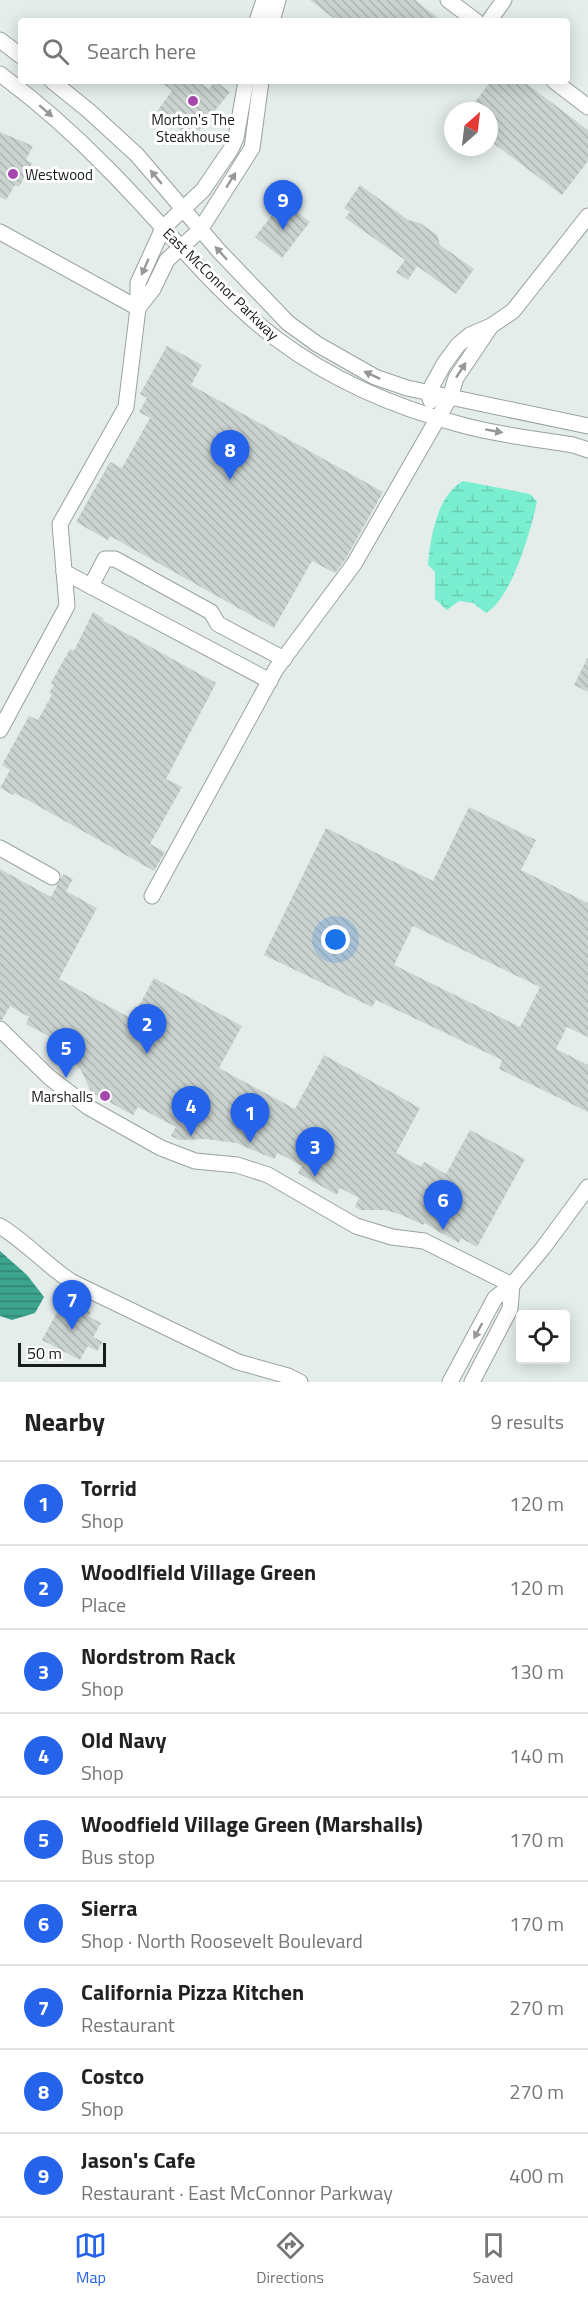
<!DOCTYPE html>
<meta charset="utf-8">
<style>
:root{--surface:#fff;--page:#f6f6f6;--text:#222;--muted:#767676;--line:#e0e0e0;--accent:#2563eb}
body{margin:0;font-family:"Titillium Web",sans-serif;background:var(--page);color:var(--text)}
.controls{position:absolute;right:18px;bottom:18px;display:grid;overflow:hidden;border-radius:6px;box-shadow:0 3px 15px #0003}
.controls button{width:54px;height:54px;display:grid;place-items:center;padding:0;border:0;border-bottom:2px solid var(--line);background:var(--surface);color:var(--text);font:30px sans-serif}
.compass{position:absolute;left:444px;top:102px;width:54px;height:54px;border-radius:50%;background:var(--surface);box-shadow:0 3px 15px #0003;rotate:28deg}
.scale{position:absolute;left:18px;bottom:15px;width:88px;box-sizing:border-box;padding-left:6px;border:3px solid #181c1b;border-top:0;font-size:16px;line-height:21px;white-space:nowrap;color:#181c1b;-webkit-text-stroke:4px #fff;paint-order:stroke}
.you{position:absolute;left:336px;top:940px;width:21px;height:21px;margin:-15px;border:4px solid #fff;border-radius:50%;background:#1a73e8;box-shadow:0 0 0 9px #1a73e833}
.badge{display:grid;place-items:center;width:39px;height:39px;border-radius:50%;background:var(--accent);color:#fff;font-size:20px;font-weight:700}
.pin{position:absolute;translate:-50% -50px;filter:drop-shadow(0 2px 3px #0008)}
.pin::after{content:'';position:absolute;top:32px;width:21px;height:18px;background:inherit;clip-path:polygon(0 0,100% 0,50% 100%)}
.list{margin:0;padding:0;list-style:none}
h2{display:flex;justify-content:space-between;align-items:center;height:78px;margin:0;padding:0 24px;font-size:26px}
h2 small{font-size:20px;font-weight:400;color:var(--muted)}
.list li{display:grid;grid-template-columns:39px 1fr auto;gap:18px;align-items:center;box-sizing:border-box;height:84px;padding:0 24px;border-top:2px solid var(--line)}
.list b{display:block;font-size:22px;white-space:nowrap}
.list p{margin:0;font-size:20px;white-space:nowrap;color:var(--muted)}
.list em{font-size:20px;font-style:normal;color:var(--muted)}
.icon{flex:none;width:33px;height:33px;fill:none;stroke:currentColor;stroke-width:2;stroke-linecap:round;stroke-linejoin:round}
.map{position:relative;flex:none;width:588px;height:1382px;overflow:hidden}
.search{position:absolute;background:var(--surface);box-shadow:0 3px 15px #0003;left:18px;right:18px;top:18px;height:66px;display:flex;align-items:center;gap:15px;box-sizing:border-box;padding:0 21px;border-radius:6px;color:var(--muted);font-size:22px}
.sheet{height:834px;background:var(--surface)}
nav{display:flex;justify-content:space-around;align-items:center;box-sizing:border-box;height:84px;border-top:2px solid var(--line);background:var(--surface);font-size:16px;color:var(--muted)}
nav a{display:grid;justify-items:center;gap:3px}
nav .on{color:var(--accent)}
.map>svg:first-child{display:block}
</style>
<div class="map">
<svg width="588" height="1382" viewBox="0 0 588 1382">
<defs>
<pattern id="wetland-marsh" width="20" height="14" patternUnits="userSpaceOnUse" patternTransform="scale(1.5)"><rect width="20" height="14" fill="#7aeed1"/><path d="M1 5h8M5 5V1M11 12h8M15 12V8" fill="none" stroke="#69ccb3"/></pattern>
<pattern id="water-rules" width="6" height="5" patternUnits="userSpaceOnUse" patternTransform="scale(1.5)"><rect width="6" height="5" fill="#3ca48c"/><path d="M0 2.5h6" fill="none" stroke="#318572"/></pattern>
<pattern id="building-back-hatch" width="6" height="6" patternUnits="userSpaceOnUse" patternTransform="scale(1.5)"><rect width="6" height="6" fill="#cad3d0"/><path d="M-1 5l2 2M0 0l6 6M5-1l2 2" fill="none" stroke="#adb5b2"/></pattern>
</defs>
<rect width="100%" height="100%" fill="#e4edea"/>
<!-- wetland -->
<path fill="url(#wetland-marsh)" d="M463,481l67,13 7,8c-7,30 -25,96 -51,111l-13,-10 -14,-2 -12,9 -12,-11v-27l-7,-7c2,-26 9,-70 35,-84z"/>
<!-- water -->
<path fill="url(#water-rules)" d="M0,1251l27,24 17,22 -9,16 -23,7 -12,-4z"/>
<!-- building -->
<g fill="url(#building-back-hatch)" fill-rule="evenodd">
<path d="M310,0h105l27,21h-105z"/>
<path d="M160,81h38l11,8 6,-8 15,11 -38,47 -35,-28 15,-20z"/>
<path d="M491,81h32l65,49v31l-26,34 -73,-55v-29h-21z"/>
<path d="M0,132l33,14 -7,14 6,3 -13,24 -4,-2 -9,15 -6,-3z"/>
<path d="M360,185l48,35 12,3 17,12 3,10 34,24 -18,25 -39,-28 -9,14 -12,-8 9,-12 -60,-42 5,-6 -6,-4z"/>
<path d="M283,201l27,21 -28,36 -27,-21z"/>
<path d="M167,346l35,19 -11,20 192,107 -38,68 -10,13 -23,-12 -38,67 -164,-92 -2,4 -32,-18 34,-60 12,6 28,-50 -11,-6 8,-14 -7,-4z"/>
<path d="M93,612l11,7 -2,1 114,63 -50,96 16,8 -32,57 15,8 -11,19 -139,-78 -2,2 -13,-7 10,-18 -8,-5 27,-49 9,4 14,-25 -3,-2 5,-8 -3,-2 19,-34 4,2z"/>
<path d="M588,657v35l-14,-7z"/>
<path d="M469,807l67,33 -15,30 67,33v134l-21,-10 -11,22 32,16v47l-89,-43 3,-9 -126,-60 -4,7 -108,-52 62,-127 107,53zM413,926l127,61 -20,40 -126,-62z"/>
<path d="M0,869l51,28 12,-23 10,5 -7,12 31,17 -38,71 73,40 22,-41 88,48 -23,42 76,41 29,-54 96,53 -24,45 25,14 3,-5 22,12 24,-44 55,29 -48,88 -16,-9 -2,5 -35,-20v2l-25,-11 -14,-4h-24l-6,-3 4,-9 -19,-10 -3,7 -39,-22 4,-7 -24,-13 -4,6 -38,-16 -30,-4 -27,1 -8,-4 5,-9 -38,-20 -5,8 -42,-23 -10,-22 -15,-18 -19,-17 -21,-11 3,-7 -19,-11 -8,14h-2z"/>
<path d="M63,1301l9,5 2,-3 17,9 -3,4 13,7 -8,14 10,5 -6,9 -9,-5 -8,14 -38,-20z"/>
</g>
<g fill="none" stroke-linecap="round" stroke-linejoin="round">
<defs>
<g id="minor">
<path d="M448,0l28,21"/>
<path d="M257,21l7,-21"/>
<path d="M272,21l6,-21"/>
<path d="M489,21l15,-21"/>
<path d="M0,40l21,16"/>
<path d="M0,74c39,29 75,61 109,96 55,55 106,123 169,170 54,40 119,68 184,85 36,10 74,14 111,20l15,5"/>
<path d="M52,81l37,30 48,44 82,96 69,72 29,21 58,33 32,11 181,38"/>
<path d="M554,81l34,26"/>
<path d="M0,232l138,76"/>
<path d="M138,308l15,-19 14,-29 33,-30 52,-82 9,-67"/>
<path d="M431,401l-3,-8 16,-29 14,-19 12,-10 21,-9 22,-15 75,-95"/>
<path d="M64,572l206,109"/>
<path d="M91,586l14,-27h10l96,53 7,12 66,35"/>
<path d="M0,730l67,-124 -7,-82 66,-117 12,-99v-25l25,-55 40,-38 28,-41 5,-11 10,-57"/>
<path d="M0,848l52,29"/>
<path d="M152,896l124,-227 78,-105 96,-167 6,-19 35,-52"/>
<path d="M0,1029l49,48 39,30 73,41 34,13 42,4 31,10 88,51 36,11 32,4 88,44"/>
<path d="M0,1226c26,16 46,39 72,56l166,80 50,14 12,6"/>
<path d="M450,1382l45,-84 17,-13 31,-37 45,-61"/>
<path d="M472,1382l38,-73 2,-24"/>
</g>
</defs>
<!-- minor casing -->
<use href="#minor" stroke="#99a29f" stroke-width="17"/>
<!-- minor -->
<use href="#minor" stroke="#fff" stroke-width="15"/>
</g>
<!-- one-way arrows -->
<defs><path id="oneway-solid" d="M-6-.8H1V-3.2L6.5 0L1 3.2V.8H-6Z" transform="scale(1.5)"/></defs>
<g fill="#979998">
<use href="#oneway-solid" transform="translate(46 111) rotate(41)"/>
<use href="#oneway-solid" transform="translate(156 177) rotate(-130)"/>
<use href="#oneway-solid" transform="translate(231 180) rotate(-58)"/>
<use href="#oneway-solid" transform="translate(221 253) rotate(-132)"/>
<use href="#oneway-solid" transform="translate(145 267) rotate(114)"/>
<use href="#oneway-solid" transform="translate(461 370) rotate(-57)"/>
<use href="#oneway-solid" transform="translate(372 375) rotate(-155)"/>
<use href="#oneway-solid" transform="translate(494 431) rotate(10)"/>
<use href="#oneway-solid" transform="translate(478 1331) rotate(118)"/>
</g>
<!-- markers -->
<g fill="#a746ae" stroke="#fff" stroke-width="2">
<circle cx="193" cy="101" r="6"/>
<circle cx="13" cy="174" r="6"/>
<circle cx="105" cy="1096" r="6"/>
</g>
<g text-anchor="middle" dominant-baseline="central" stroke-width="6" stroke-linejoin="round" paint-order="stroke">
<!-- poi labels -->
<g font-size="15" fill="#181c1b" stroke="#fff">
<text x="193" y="119">Morton's The<tspan x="193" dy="17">Steakhouse</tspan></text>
<text x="25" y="174" text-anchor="start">Westwood</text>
<text x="93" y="1096" text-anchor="end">Marshalls</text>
</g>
<!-- street labels -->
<g font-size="15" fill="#181c1b" stroke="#fff">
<text transform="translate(221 284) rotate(44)">East McConnor Parkway</text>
</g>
</g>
</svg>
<div class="controls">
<button><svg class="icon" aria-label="locate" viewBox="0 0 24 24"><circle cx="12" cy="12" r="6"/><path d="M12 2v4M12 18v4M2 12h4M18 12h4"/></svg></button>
</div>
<svg class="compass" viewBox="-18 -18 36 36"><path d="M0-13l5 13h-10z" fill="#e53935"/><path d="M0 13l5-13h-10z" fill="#767676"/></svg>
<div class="scale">50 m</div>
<div class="you"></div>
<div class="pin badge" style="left:250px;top:1143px">1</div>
<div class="pin badge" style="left:147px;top:1054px">2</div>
<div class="pin badge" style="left:315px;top:1177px">3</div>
<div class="pin badge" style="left:191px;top:1136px">4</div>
<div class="pin badge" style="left:66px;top:1078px">5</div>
<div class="pin badge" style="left:443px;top:1230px">6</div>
<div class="pin badge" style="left:72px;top:1330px">7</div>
<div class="pin badge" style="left:230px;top:480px">8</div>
<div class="pin badge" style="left:283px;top:230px">9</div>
<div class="search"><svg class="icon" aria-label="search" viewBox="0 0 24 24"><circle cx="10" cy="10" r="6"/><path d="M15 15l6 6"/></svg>Search here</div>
</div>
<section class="sheet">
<h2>Nearby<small>9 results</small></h2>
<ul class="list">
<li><span class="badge">1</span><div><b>Torrid</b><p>Shop</p></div><em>120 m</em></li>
<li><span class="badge">2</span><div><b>Woodlfield Village Green</b><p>Place</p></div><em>120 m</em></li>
<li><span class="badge">3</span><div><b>Nordstrom Rack</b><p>Shop</p></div><em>130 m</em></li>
<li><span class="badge">4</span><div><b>Old Navy</b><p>Shop</p></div><em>140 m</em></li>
<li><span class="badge">5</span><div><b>Woodfield Village Green (Marshalls)</b><p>Bus stop</p></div><em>170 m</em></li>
<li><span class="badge">6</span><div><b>Sierra</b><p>Shop · North Roosevelt Boulevard</p></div><em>170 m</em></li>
<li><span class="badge">7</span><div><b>California Pizza Kitchen</b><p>Restaurant</p></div><em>270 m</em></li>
<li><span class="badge">8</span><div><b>Costco</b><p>Shop</p></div><em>270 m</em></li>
<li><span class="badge">9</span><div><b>Jason's Cafe</b><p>Restaurant · East McConnor Parkway</p></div><em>400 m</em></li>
</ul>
</section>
<nav>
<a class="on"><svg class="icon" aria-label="map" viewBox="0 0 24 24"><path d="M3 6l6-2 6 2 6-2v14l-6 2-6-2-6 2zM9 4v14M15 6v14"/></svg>Map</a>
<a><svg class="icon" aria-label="directions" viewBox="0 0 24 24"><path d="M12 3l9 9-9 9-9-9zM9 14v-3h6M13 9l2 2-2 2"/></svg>Directions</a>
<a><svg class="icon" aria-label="saved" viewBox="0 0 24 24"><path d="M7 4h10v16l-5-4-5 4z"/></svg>Saved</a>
</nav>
